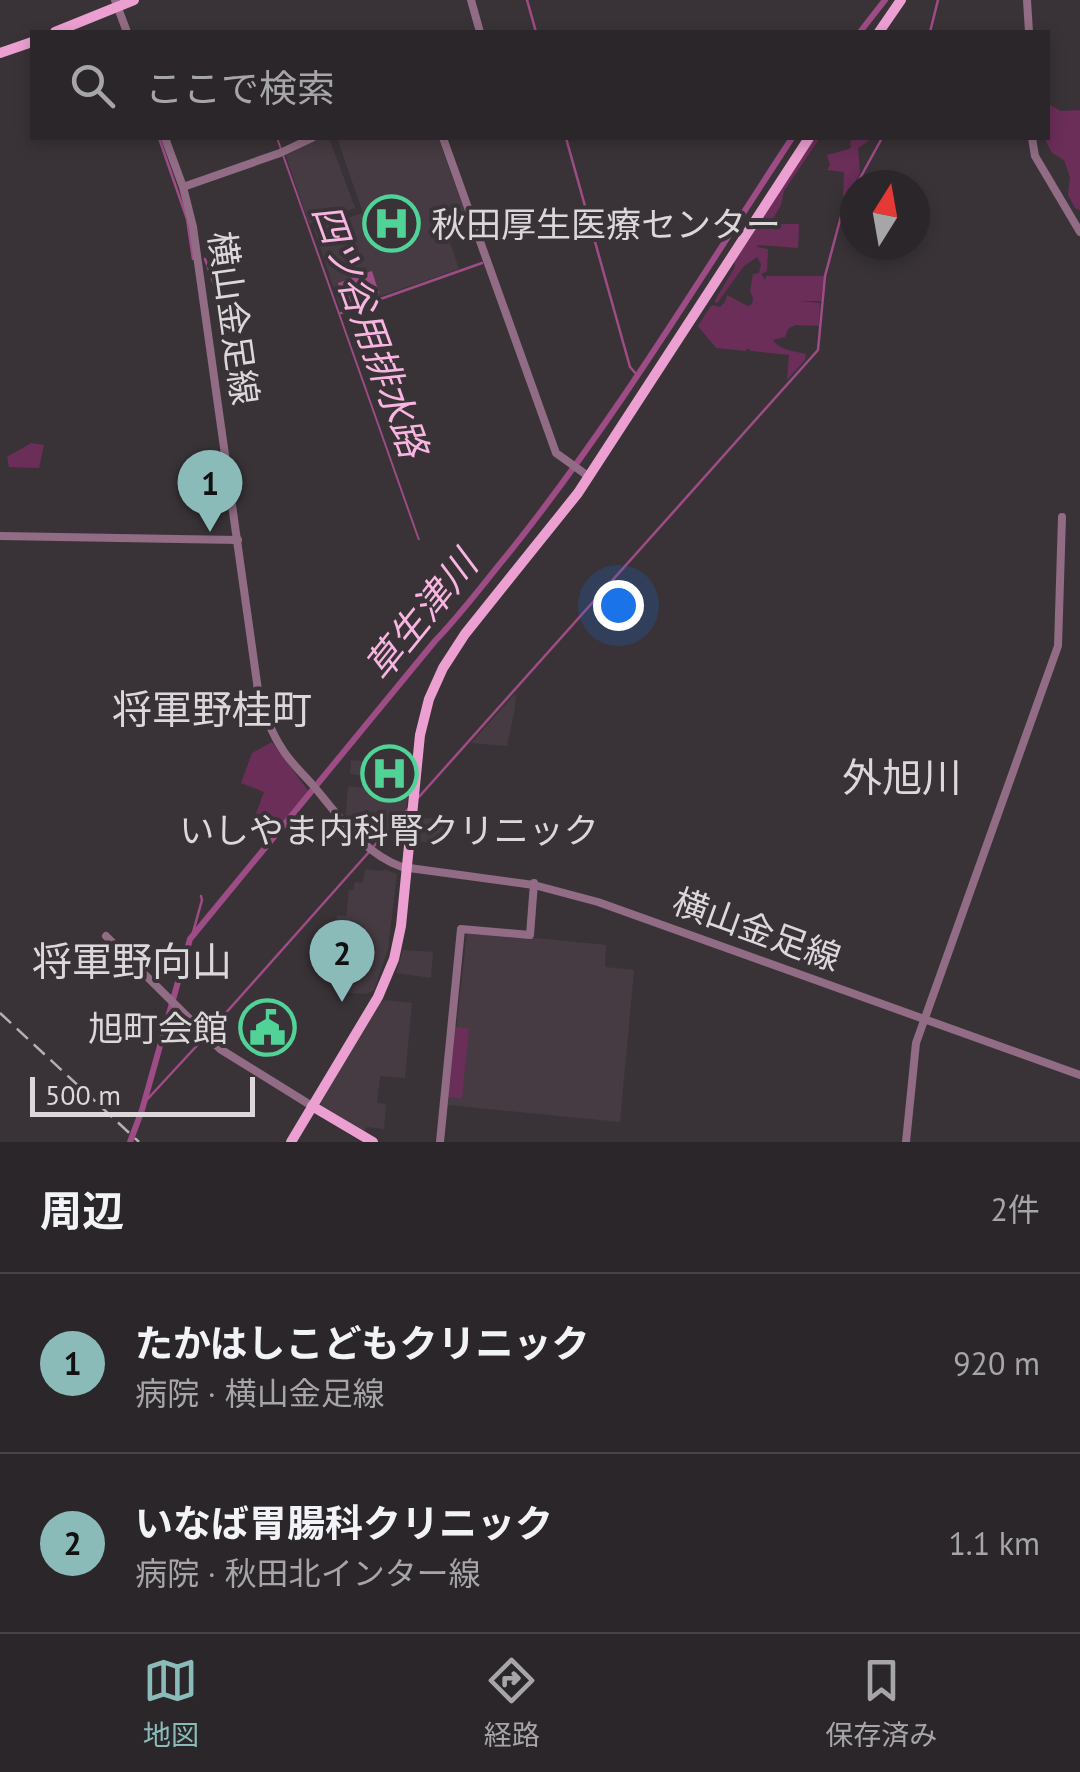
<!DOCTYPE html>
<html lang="ja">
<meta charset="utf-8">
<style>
:root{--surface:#2b2629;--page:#332e31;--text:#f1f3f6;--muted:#a6a5a8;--line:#474346;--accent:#8bbbb9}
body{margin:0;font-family:"PT Sans","Noto Sans JP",sans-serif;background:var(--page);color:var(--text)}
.compass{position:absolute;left:840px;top:170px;width:90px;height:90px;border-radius:50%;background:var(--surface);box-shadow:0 5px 15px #0003;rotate:11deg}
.scale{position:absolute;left:30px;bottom:25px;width:225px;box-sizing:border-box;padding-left:10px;border:5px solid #dbd7da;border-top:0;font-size:28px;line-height:35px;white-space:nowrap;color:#dbd7da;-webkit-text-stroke:8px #393337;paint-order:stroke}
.you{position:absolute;left:618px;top:605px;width:35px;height:35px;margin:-25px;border:8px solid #fff;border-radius:50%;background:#1a73e8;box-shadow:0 0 0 15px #1a73e833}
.badge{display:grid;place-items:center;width:65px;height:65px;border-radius:50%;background:var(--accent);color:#111;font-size:32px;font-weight:700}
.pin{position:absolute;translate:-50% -82px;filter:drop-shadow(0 2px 5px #0008)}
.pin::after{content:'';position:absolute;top:52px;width:35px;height:30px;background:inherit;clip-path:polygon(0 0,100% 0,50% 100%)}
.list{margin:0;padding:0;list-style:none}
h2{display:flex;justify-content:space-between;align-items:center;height:130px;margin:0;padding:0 40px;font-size:42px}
h2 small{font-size:32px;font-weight:400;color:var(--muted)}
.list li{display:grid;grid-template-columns:65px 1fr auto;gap:30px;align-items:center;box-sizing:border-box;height:180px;padding:0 40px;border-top:2px solid var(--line)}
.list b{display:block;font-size:38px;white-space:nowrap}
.list p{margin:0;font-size:32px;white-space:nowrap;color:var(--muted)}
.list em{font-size:32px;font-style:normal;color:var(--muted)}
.icon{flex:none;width:55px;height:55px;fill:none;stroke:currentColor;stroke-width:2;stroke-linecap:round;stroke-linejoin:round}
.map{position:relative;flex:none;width:1080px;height:1142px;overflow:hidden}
.search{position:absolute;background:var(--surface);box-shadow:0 5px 15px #0003;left:30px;right:30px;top:30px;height:110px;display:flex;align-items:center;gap:25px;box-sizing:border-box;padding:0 35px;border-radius:0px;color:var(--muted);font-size:38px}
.sheet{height:490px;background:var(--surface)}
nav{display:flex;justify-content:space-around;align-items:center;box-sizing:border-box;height:140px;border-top:2px solid var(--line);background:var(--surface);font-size:28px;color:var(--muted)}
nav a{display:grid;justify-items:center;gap:5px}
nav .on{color:var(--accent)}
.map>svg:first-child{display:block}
</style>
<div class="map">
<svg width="1080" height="1142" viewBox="0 0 1080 1142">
<rect width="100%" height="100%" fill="#393337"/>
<!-- built -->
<g fill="#463b42">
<path d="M319,138h10l26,70 -46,16 -24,-71z"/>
<path d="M337,138h101l30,82 -23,8 14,41 -118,41 -27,-81 49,-16z"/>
<path d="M514,695h2l-1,13 -8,38 -36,-3z"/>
<path d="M351,760l50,4 -2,24 -34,-3v-9l-15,-2z"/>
<path d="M348,786l60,7 -2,18 -33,31 -27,-26z"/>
<path d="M417,817l27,3 -2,24 -27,-3z"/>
<path d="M365,869l18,2 1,-2 13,5 -9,75 -14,41 -8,4 -28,-2 2,-16 -9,-1 6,-60 9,1 3,-26h4l2,-8 8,1z"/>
<path d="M467,931l139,14 -1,22 29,3 -14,152 -172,-17z"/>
<path d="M403,950l30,2 -2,26 -35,-5z"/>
<path d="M385,1000l27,3 -7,75 -25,-2 -3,27 9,1 -2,25 -17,-2 -4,5 -41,-25 -1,-4 57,-99z"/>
</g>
<!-- green -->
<g fill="#6a2e59">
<path d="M1048,104l13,7 19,-1v100l-5,-2 -7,-13 2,-18 -6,-17 -12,-7 -7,-14 3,-1z"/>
<path d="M812,138h8l-36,53 -3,14 -11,19h29l-1,24 -40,-3 -1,2 11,2 -1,22 -6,3 4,6 1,-4h58l-3,25h-22l21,2 -1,23 -24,-1 -7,4 -3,8 -12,3c6,10 22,11 33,14l-1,6 -18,20 2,-25 -38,-4 -3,-3 -2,3 -30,-3 -18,-22 12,-19 3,-2 7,2 5,-5 2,-7 21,11 4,-2 1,-6 -3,-7 3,-17 6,-1 2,-9 -4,-7 -13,9 -26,36 -3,1v-3l20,-33 -1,-6z"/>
<path d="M860,138h13l-15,10 2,25 -13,23h-4l1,-24 -17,-2 3,-5 -3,-10 22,-6 2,-2 -1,-6z"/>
<path d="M31,443l13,2 -5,23 -30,-1 -2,-10z"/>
<path d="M272,742l37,50 -32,36h-16l-9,-4 12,-32 -23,-9 11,-30z"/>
<path d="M455,1027l14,1 -7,70 -14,-1z"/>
</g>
<!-- water -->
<g fill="#9e4c85">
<path d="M276,138h2l142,402h-2z"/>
<path d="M372,271l7,22 -34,11 -7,-21z"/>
</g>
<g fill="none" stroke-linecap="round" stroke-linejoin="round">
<!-- stream -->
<g stroke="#9e4c85" stroke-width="2.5">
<path d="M527,0l9,32"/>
<path d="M930,32l8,-32"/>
<path d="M159,138l28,81 6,40"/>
<path d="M566,138l64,229 7,8"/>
<path d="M205,259l11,31"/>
<path d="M341,313l141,-50"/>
<path d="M418,798l400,-448 7,-74 18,-67 39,-71"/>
<path d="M374,846l35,-38"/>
<path d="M192,936l10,-36 -1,-4"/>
<path d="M208,1033l161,-181"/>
<path d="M143,1104l60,-65"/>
</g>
<!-- river -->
<g stroke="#9e4c85" stroke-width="6">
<path d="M860,32l25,-32"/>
<path d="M130,1142l12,-32 48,-171 245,-298c26,-27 49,-58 73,-87 105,-131 192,-276 284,-416"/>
</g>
<!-- minor -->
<g stroke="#916c84" stroke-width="8">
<path d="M115,0l12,32"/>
<path d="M471,0l9,32"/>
<path d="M1027,0l2,32"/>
<path d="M165,138l18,49 10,40 66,470c6,18 12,35 22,50 8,14 20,25 30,36 26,30 52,71 91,84l132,18 64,17 482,173"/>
<path d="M443,138l113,315 32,23"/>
<path d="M1032,138l3,18 45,76"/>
<path d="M183,187l97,-34 32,-15"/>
<path d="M0,536l238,4"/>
<path d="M106,936l114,113 92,57"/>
<path d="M440,1142l21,-213 69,6 4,-52"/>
<path d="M906,1142l10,-99 142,-397 4,-129"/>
</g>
<!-- major -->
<g stroke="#eca0d2" stroke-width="10">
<path d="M55,32l79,-32"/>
<path d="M879,32l22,-32"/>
<path d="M0,53l32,-11"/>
<path d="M312,1106l61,36"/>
<path d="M291,1142l87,-145 16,-38 7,-33 19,-191 9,-36 14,-31 22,-34 113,-141 231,-355"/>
</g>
<!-- rail -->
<path stroke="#b4b0b3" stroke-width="2.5" stroke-dasharray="15 8" stroke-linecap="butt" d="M0,1013l139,129"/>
</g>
<!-- icons -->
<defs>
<symbol id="hospital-ring" viewBox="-11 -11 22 22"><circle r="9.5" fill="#393337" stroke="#51d397" stroke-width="1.5"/><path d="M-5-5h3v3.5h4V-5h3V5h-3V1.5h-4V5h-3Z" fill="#51d397"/></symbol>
<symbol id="civic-ring" viewBox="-11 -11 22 22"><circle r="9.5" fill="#393337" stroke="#51d397" stroke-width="1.5"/><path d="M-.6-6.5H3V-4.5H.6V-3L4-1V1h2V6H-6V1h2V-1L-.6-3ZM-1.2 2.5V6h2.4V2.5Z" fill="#51d397"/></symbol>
</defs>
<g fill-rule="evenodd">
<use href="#hospital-ring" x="360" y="192" width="63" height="63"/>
<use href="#hospital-ring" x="358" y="742" width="63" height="63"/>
<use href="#civic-ring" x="236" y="996" width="63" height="63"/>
</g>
<g text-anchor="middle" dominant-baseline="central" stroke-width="8" stroke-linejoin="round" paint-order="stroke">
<!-- poi labels -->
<g font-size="35" fill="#dbd7da" stroke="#393337" text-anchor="start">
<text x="431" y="224">秋田厚生医療センター</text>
<text x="389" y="830" text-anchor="middle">いしやま内科腎クリニック</text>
<text x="228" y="1028" text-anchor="end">旭町会館</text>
</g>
<!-- street labels -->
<g font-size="35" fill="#dbd7da" stroke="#393337">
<text transform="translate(234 318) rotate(82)">横山金足線</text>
<text transform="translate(757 929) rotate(20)">横山金足線</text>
</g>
<!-- water labels -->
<g font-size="38" font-style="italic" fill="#f9b5e1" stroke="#393337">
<text transform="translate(371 330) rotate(70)">四ツ谷用排水路</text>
<text transform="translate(420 615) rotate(-51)">草生津川</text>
</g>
<!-- quarter labels -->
<g font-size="40" fill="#dbd7da" stroke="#393337">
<text x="212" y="709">将軍野桂町</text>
<text x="902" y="777">外旭川</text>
<text x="132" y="961">将軍野向山</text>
</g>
</g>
</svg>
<svg class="compass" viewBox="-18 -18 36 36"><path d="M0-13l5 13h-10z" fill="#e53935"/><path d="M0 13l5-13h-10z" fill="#a6a5a8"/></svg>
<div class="scale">500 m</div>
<div class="you"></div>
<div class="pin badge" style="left:210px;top:532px">1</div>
<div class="pin badge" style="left:342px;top:1002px">2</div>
<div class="search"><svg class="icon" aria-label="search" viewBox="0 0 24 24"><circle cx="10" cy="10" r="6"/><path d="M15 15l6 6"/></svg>ここで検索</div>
</div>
<section class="sheet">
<h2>周辺<small>2件</small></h2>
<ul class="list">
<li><span class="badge">1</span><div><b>たかはしこどもクリニック</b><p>病院 · 横山金足線</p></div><em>920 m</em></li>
<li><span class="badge">2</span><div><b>いなば胃腸科クリニック</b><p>病院 · 秋田北インター線</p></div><em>1.1 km</em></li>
</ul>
</section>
<nav>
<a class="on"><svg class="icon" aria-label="map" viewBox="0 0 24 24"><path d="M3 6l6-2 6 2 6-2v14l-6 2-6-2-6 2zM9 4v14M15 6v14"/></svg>地図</a>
<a><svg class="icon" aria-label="directions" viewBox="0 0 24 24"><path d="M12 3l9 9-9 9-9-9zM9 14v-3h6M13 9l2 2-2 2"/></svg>経路</a>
<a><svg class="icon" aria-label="saved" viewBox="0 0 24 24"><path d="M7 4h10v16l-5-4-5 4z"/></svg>保存済み</a>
</nav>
